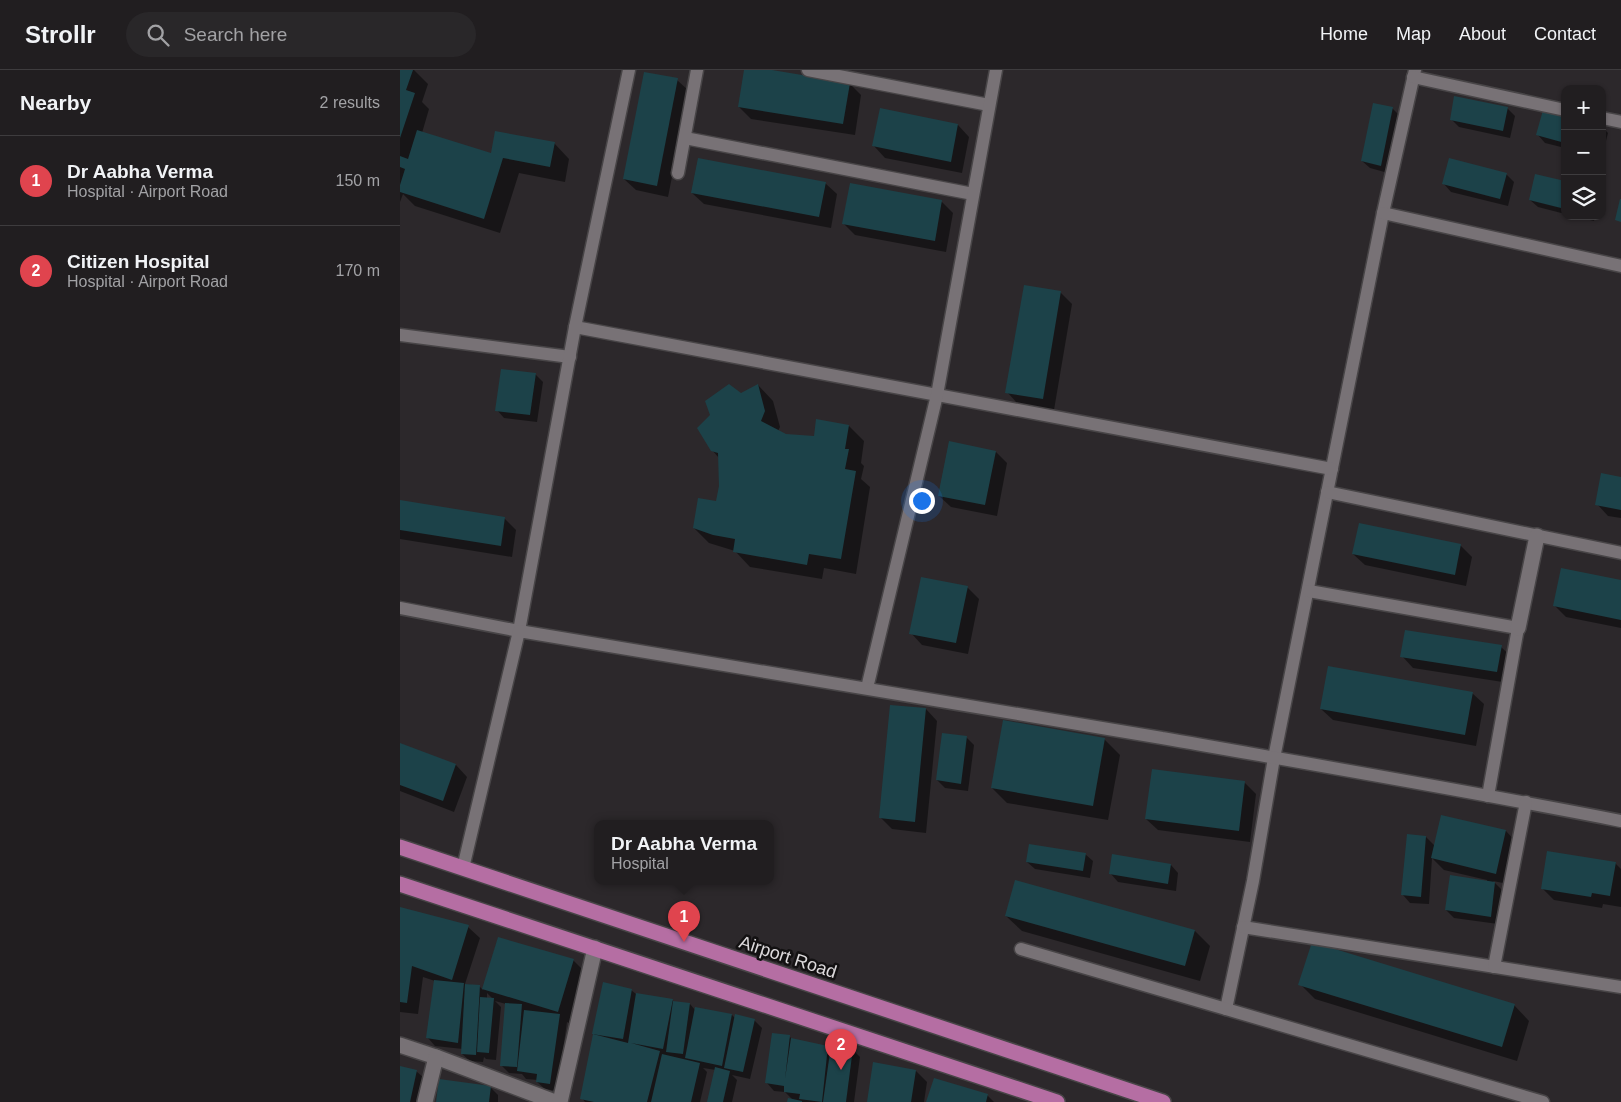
<!DOCTYPE html>
<meta charset="utf-8">
<style>
:root{--surface:#211e20;--page:#292729;--text:#f1f3f6;--muted:#a2a2a5;--line:#3e3c3e;--accent:#55cae0}
body{margin:0;font-family:Arial,sans-serif;background:var(--page);color:var(--text)}
.controls{position:absolute;right:15px;top:15px;display:grid;overflow:hidden;border-radius:10px;box-shadow:0 1px 4px #0004}
.controls button{width:45px;height:45px;display:grid;place-items:center;padding:0;border:0;border-bottom:1px solid var(--line);background:var(--surface);color:var(--text);font:25px sans-serif}
.you{position:absolute;left:521px;top:430px;width:18px;height:18px;margin:-12px;border:4px solid #fff;border-radius:50%;background:#1a73e8;box-shadow:0 0 0 8px #1a73e833}
.badge{display:grid;place-items:center;width:32px;height:32px;border-radius:50%;background:var(--accent);color:#fff;font-size:16px;font-weight:700}
.pin{position:absolute;translate:-50% -41px;filter:drop-shadow(0 1px 2px #0008)}
.pin::after{content:'';position:absolute;top:26px;width:18px;height:15px;background:inherit;clip-path:polygon(0 0,100% 0,50% 100%)}
.popup{position:absolute;left:194px;top:750px;width:180px;height:65px;box-sizing:border-box;display:grid;place-content:center;border-radius:10px;background:var(--surface);filter:drop-shadow(0 1px 4px #0005);font-size:16px;white-space:nowrap;color:var(--muted)}
.popup b{font-size:19px;color:var(--text)}
.popup::after{content:'';position:absolute;left:50%;top:100%;margin-left:-10px;border:10px solid transparent;border-top-color:var(--surface)}
.list{margin:0;padding:0;list-style:none}
h2{display:flex;justify-content:space-between;align-items:center;height:65px;margin:0;padding:0 20px;font-size:21px}
h2 small{font-size:16px;font-weight:400;color:var(--muted)}
.list li{display:grid;grid-template-columns:32px 1fr auto;gap:15px;align-items:center;box-sizing:border-box;height:90px;padding:0 20px;border-top:1px solid var(--line)}
.list b{display:block;font-size:19px;white-space:nowrap}
.list p{margin:0;font-size:16px;white-space:nowrap;color:var(--muted)}
.list em{font-size:16px;font-style:normal;color:var(--muted)}
.icon{flex:none;width:28px;height:28px;fill:none;stroke:currentColor;stroke-width:2;stroke-linecap:round;stroke-linejoin:round}
.map{position:relative;flex:none;width:1221px;height:1032px;overflow:hidden}
header{display:flex;align-items:center;gap:30px;box-sizing:border-box;height:70px;padding:0 25px;background:var(--surface);border-bottom:1px solid var(--line)}
header strong{font-size:24px}
nav{display:flex;gap:28px;margin-inline-start:auto;font-size:18px}
.search{width:350px;height:45px;background:var(--page);display:flex;align-items:center;gap:12px;box-sizing:border-box;padding:0 18px;border-radius:28px;color:var(--muted);font-size:19px}
main{display:flex}
aside{flex:1;background:var(--surface)}
.map>svg:first-child{display:block}
</style>
<header>
<strong>Strollr</strong>
<div class="search"><svg class="icon" aria-label="search" viewBox="0 0 24 24"><circle cx="10" cy="10" r="6"/><path d="M15 15l6 6"/></svg>Search here</div>
<nav><a>Home</a><a>Map</a><a>About</a><a>Contact</a></nav>
</header>
<main>
<aside>
<h2>Nearby<small>2 results</small></h2>
<ul class="list">
<li><span class="badge" style="background:#e0444e">1</span><div><b>Dr Aabha Verma</b><p>Hospital · Airport Road</p></div><em>150 m</em></li>
<li><span class="badge" style="background:#e0444e">2</span><div><b>Citizen Hospital</b><p>Hospital · Airport Road</p></div><em>170 m</em></li>
</ul>
</aside>
<div class="map">
<svg width="1221" height="1032" viewBox="0 0 1221 1032">
<rect width="100%" height="100%" fill="#2c282b"/>
<!-- shadow -->
<g fill="#0007" fill-rule="evenodd">
<path d="M0,0h14l14,14 -6,18 7,7 -7,24 70,21 62,-11 15,16 -4,23 -46,-9 -19,60 -85,-27 -12,-12 -3,8z"/>
<path d="M345,0h19l86,14 11,11 -6,40 -104,-16 -12,-12z"/>
<path d="M277,10l12,11 -21,106 -32,-7 -12,-11z"/>
<path d="M992,38l8,8 -12,57 -18,-5 -8,-7z"/>
<path d="M1107,38l8,8 -5,22 -51,-11 -8,-8z"/>
<path d="M481,40l77,15 11,12 -7,36 -77,-15 -11,-12z"/>
<path d="M1165,46v32l-20,-5 -7,-8z"/>
<path d="M1202,57l6,6 -6,23z"/>
<path d="M1106,104l8,8 -6,24 -57,-14 -7,-8z"/>
<path d="M1165,112v32l-27,-7 -8,-7z"/>
<path d="M425,113l12,11 -6,34 -127,-24 -12,-11z"/>
<path d="M542,132l11,11 -7,39 -91,-17 -11,-11z"/>
<path d="M1174,146h21l-1,5z"/>
<path d="M660,222l12,12 -18,106 -36,-6 -11,-12z"/>
<path d="M135,304l8,8 -6,40 -33,-4 -7,-8z"/>
<path d="M358,315l15,16 7,26 -2,4 8,4 29,3 34,-12 15,15 -3,22 3,3 -3,13 9,8 -14,87 -32,-6 -2,11 -72,-12 -15,-16 -26,-8 -15,-15 23,-26 3,-16 -1,-28 -7,-8 29,-55z"/>
<path d="M596,382l11,11 -10,53 -46,-9 -12,-11z"/>
<path d="M1221,408v40l-13,-2 -11,-12z"/>
<path d="M0,432l104,16 12,12 -4,27 -112,-18z"/>
<path d="M960,455l101,21 11,11 -6,29 -101,-21 -12,-11z"/>
<path d="M522,508l46,10 11,11 -11,55 -46,-9 -11,-12z"/>
<path d="M1221,511v47l-55,-11 -12,-12z"/>
<path d="M1101,577l12,11 -4,25 -96,-15 -11,-12z"/>
<path d="M1072,623l12,11 -8,42 -143,-26 -12,-11z"/>
<path d="M526,639l11,12 -11,112 -34,-4 -11,-11z"/>
<path d="M566,667l8,8 -6,46 -23,-3 -8,-8z"/>
<path d="M704,669l16,16 -12,65 -101,-17 -15,-15z"/>
<path d="M0,675l56,20 11,12 -13,35 -54,-21z"/>
<path d="M845,713l11,11 -6,48 -92,-12 -12,-11z"/>
<path d="M1042,746l64,15 11,12 -9,41 -15,-3 9,9 -4,34 -44,-6 -8,-8 41,-28v-2l-43,-10 -12,-12 -3,46 -19,-1 -7,-8 23,-58 9,9z"/>
<path d="M685,784l8,7 -3,17 -55,-9 -8,-7z"/>
<path d="M1215,793l6,6v38l-18,-3 -1,4 -48,-8 -12,-12z"/>
<path d="M771,795l7,8 -2,18 -58,-9 -7,-8z"/>
<path d="M0,838l68,19 12,11 -15,46 14,2 4,4 15,-52 75,22 12,12 -16,51 -2,-1 -10,69 -12,-2 -8,-7 1,-2 -12,-1 -4,-5 -13,-1 -8,-8 5,-61 -11,-3 6,6 -5,53 -10,-1 -2,-2 -1,5 -13,-1 -8,-7 1,-5 -28,-3 -7,-8 7,-57 -12,-4 -5,37 -18,-2zM87,923l6,6h-6z"/>
<path d="M606,846l189,15 15,15 -10,35 -178,-50z"/>
<path d="M900,914l214,21 15,16 -12,40 -202,-62z"/>
<path d="M231,920l5,4 36,6 3,2 15,2 5,6 1,-2 36,7 4,4 18,1 8,8 -12,51 -18,-4 5,5 -5,22h-24l8,-32 -13,-2 4,4 -7,30h-115l-3,-4 12,-64z"/>
<path d="M390,967l3,3 34,7 4,3 21,-1 8,8 -6,45h-66l6,-1 -9,-9 -11,-1 -7,-8z"/>
<path d="M0,997l16,4 8,7 -5,24h-19z"/>
<path d="M516,1001l11,11 -3,20h-56z"/>
<path d="M40,1011l51,7 7,7v7h-61z"/>
<path d="M587,1025l7,7h-66z"/>
</g>
<!-- building -->
<g fill="#1c4249">
<path d="M0,0h13l-7,20 9,3 -15,45z"/>
<path d="M344,0h28l78,13 -7,41 -105,-17z"/>
<path d="M244,2l34,6 -21,108 -34,-7z"/>
<path d="M1054,26l54,11 -5,24 -53,-11z"/>
<path d="M973,33l20,4 -12,59 -20,-5z"/>
<path d="M480,38l78,16 -7,38 -79,-16z"/>
<path d="M1143,40l22,5v28l-29,-8z"/>
<path d="M17,60l74,23 4,-22 60,11 -5,25 -47,-9 -19,61 -84,-27v-7l5,-16 -5,-2v-11l8,3z"/>
<path d="M298,88l128,24 -7,35 -128,-24z"/>
<path d="M1049,88l58,15 -7,26 -58,-15z"/>
<path d="M1135,104l30,7v28l-36,-9z"/>
<path d="M450,113l92,17 -7,41 -93,-17z"/>
<path d="M1220,129h1v23l-6,-2z"/>
<path d="M624,215l37,6 -18,108 -38,-6z"/>
<path d="M101,299l35,4 -6,42 -35,-4z"/>
<path d="M329,314l12,9 17,-9 7,27 -4,10 25,13 28,2 2,-17 33,6 -4,24h4l-4,20 11,2 -15,88 -32,-5 -2,11 -74,-13 2,-13 -22,-4 -20,-7 5,-30 18,3 3,-15 -1,-33 -7,-2 -14,-23 13,-13 -5,-14z"/>
<path d="M549,371l47,10 -11,54 -47,-9z"/>
<path d="M1201,403l20,4v33l-26,-5z"/>
<path d="M0,430l105,17 -4,29 -101,-16z"/>
<path d="M959,453l102,21 -6,31 -103,-21z"/>
<path d="M1161,498l60,12v40l-68,-14z"/>
<path d="M521,507l47,9 -12,57 -47,-9z"/>
<path d="M1005,560l97,15 -5,27 -97,-15z"/>
<path d="M928,596l145,26 -8,43 -145,-26z"/>
<path d="M490,635l36,3 -11,114 -36,-4z"/>
<path d="M603,650l102,18 -12,68 -102,-18z"/>
<path d="M542,663l25,3 -6,48 -25,-4z"/>
<path d="M0,673l56,21 -13,37 -43,-16z"/>
<path d="M752,699l93,12 -6,50 -94,-12z"/>
<path d="M1041,745l65,15 -10,44 -65,-16z"/>
<path d="M1007,764l19,2 -5,61 -20,-2z"/>
<path d="M629,774l57,9 -3,18 -57,-9z"/>
<path d="M1147,781l69,11 -6,34 -18,-3 -1,4 -50,-8z"/>
<path d="M712,784l59,10 -3,20 -59,-10z"/>
<path d="M1050,805l45,7 -4,35 -46,-7z"/>
<path d="M615,810l180,50 -10,36 -180,-50z"/>
<path d="M0,837l69,18 -17,55 -40,-14 -5,37 -7,-1z"/>
<path d="M98,867l76,22 -16,53 -76,-23z"/>
<path d="M912,872l203,62 -13,43 -204,-62z"/>
<path d="M34,910l30,3 -6,60 -32,-5z"/>
<path d="M203,912l29,7 -9,50 -31,-5z"/>
<path d="M65,914l15,1 -4,70 -15,-1z"/>
<path d="M236,923l37,6 -10,50 -32,-6 29,8 -13,51h-53l-14,-3 13,-65 35,9z"/>
<path d="M80,927l14,1 -5,55 -12,-1z"/>
<path d="M273,931l17,2 -7,51 -17,-2z"/>
<path d="M105,933l17,1 -5,63 -17,-1z"/>
<path d="M295,937l37,7 -10,52 -37,-8z"/>
<path d="M124,940l36,4 -10,70 -14,-2 1,-8 -20,-3z"/>
<path d="M335,944l20,5 -12,53 -19,-4z"/>
<path d="M372,963l18,2 -5,44 6,-41 37,8 -6,56 -23,-3 1,-5 -16,-2v-6l-19,-3z"/>
<path d="M431,975l22,3 -7,54h-23z"/>
<path d="M262,984l38,9 -9,39h-40z"/>
<path d="M473,992l43,8 -5,32h-44z"/>
<path d="M0,996l17,4 -7,32h-10z"/>
<path d="M315,997l15,4 -7,31h-16z"/>
<path d="M534,1008l54,16 -2,8h-60z"/>
<path d="M39,1009l52,7 -2,16h-53z"/>
<path d="M388,1028l14,3v1h-15z"/>
</g>
<g fill="none" stroke-linecap="round" stroke-linejoin="round">
<defs>
<g id="lane">
<path d="M408,0l181,35"/>
<path d="M1015,0l-32,143 -109,545 -21,123 -27,128 317,93"/>
<path d="M1013,7l152,33"/>
<path d="M1202,48l19,4"/>
<path d="M285,68l288,56"/>
<path d="M278,103l19,-103"/>
<path d="M983,143l238,53"/>
<path d="M175,257l757,142"/>
<path d="M0,265l170,22"/>
<path d="M927,422l294,61"/>
<path d="M909,521l209,37 -30,168"/>
<path d="M0,538l119,23 56,-304 54,-257"/>
<path d="M467,618l70,-293 59,-325"/>
<path d="M63,798l56,-237c215,35 429,71 643,107 153,27 307,53 459,83"/>
<path d="M843,857l378,60"/>
<path d="M621,879l205,60"/>
<path d="M1094,897l32,-165"/>
</g>
<g id="street">
<path d="M1118,558l19,-92"/>
<path d="M0,975l36,12 119,45"/>
<path d="M25,1032l11,-45"/>
<path d="M160,1032l35,-154"/>
</g>
<g id="primary">
<path d="M0,777l763,255"/>
<path d="M0,814l657,218"/>
</g>
</defs>
<!-- lane casing -->
<use href="#lane" stroke="#484547" stroke-width="15"/>
<!-- street casing -->
<use href="#street" stroke="#484547" stroke-width="18"/>
<!-- primary casing -->
<use href="#primary" stroke="#484547" stroke-width="18"/>
<!-- lane -->
<use href="#lane" stroke="#787276" stroke-width="12"/>
<!-- street -->
<use href="#street" stroke="#787276" stroke-width="15"/>
<!-- primary -->
<use href="#primary" stroke="#b56ea3" stroke-width="15"/>
</g>
<g text-anchor="middle" dominant-baseline="central" stroke-width="5" stroke-linejoin="round" paint-order="stroke">
<!-- street labels -->
<g font-size="18" fill="#dddadc" stroke="#131112">
<text transform="translate(388 887) rotate(18)">Airport Road</text>
</g>
</g>
</svg>
<div class="controls">
<button>+</button>
<button>−</button>
<button><svg class="icon" aria-label="layers" viewBox="0 0 24 24"><path d="M12 4l9 5-9 5-9-5zM3 14l9 5 9-5"/></svg></button>
</div>
<div class="you"></div>
<div class="pin badge" style="left:284px;top:872px;background:#e0444e">1</div>
<div class="popup"><b>Dr Aabha Verma</b>Hospital</div>
<div class="pin badge" style="left:441px;top:1000px;background:#e0444e">2</div>
</div>
</main>
